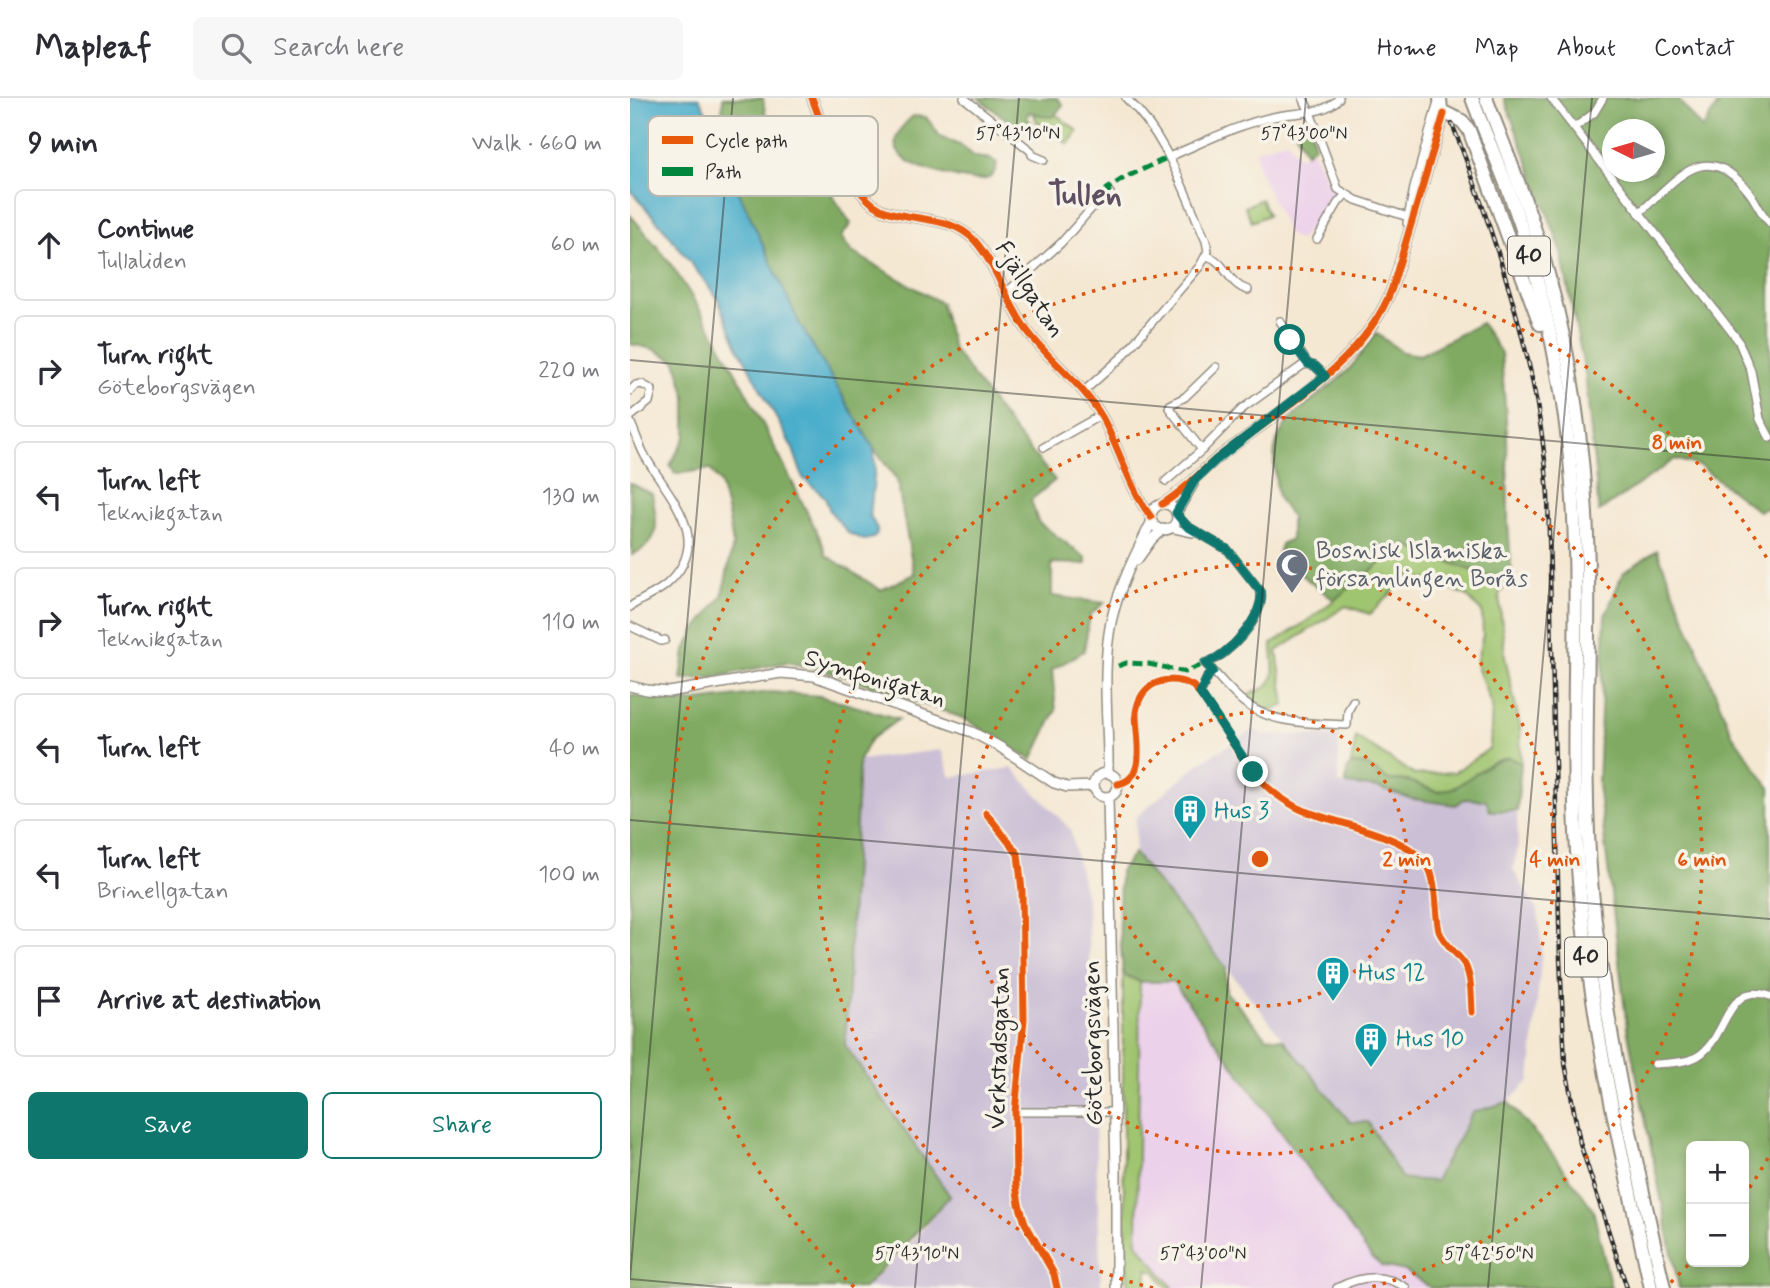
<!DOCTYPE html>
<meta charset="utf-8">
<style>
:root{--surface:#fff;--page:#f7f7f7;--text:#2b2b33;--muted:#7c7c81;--line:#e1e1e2;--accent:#0f766e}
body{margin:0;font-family:Mynerve,sans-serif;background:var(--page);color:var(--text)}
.controls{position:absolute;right:21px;bottom:21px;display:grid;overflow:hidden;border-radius:10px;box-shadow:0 4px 10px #0003}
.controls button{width:63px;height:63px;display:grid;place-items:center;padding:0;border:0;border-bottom:2px solid var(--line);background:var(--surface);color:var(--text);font:35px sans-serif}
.compass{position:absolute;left:972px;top:21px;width:63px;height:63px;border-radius:50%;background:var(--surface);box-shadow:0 4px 10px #0003;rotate:275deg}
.stop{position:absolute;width:21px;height:21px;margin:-16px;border:5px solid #0f766e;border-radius:50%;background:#fff}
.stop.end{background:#0f766e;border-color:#fff;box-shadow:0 2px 7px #0008}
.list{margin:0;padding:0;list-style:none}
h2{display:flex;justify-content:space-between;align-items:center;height:91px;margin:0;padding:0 28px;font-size:30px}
h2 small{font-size:23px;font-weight:400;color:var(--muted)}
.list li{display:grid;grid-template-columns:46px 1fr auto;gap:21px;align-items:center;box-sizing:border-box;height:112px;margin:0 14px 14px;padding:0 14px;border:2px solid var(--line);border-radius:10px}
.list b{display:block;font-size:26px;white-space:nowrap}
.list p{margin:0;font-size:23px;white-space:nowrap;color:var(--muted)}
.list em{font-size:23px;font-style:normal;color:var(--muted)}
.actions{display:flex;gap:14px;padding:21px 28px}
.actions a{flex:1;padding:16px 0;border:2px solid var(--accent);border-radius:10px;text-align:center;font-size:24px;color:var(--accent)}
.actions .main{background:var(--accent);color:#fff}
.icon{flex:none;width:38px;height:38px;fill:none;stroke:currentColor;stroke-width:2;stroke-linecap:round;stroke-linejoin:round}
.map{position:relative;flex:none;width:1140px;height:1190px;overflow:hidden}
header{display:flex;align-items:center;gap:42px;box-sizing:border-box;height:98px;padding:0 35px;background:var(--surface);border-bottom:2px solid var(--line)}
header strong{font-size:33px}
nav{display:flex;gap:38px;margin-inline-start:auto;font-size:24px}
.search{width:490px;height:63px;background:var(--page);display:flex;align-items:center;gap:18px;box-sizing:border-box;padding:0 24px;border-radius:10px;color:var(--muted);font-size:26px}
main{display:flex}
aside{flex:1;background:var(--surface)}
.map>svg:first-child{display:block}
</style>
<header>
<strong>Mapleaf</strong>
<div class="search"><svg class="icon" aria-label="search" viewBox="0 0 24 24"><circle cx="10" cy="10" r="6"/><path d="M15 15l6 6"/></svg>Search here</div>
<nav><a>Home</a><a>Map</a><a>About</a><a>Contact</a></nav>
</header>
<main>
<aside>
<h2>9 min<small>Walk · 660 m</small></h2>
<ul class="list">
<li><svg class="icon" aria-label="ahead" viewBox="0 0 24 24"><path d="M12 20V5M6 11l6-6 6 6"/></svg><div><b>Continue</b><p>Tullaliden</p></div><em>60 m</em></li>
<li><svg class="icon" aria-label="right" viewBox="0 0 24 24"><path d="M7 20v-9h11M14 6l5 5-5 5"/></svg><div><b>Turn right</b><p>Göteborgsvägen</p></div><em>220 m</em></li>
<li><svg class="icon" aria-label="left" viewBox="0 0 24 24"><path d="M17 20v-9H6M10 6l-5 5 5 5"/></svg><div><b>Turn left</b><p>Teknikgatan</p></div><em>130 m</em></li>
<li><svg class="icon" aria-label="right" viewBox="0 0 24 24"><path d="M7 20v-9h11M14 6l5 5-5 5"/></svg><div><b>Turn right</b><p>Teknikgatan</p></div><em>110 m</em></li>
<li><svg class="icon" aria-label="left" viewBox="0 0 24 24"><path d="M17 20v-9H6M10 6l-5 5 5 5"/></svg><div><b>Turn left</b></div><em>40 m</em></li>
<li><svg class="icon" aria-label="left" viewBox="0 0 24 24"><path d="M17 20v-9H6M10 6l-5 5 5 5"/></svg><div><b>Turn left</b><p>Brinellgatan</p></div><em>100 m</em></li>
<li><svg class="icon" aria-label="arrive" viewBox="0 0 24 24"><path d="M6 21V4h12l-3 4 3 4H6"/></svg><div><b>Arrive at destination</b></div></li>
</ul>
<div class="actions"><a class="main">Save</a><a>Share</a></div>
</aside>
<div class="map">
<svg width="1140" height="1190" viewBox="0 0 1140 1190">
<rect width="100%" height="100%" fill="#f7f3e8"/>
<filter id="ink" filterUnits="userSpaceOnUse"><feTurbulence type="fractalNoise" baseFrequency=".0143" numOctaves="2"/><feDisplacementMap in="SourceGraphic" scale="14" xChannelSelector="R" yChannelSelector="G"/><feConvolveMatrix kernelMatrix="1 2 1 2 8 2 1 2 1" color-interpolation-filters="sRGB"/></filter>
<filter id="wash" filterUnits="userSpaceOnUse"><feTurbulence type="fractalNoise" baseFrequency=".00686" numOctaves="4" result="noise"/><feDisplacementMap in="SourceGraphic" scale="28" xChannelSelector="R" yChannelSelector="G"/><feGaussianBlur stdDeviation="1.57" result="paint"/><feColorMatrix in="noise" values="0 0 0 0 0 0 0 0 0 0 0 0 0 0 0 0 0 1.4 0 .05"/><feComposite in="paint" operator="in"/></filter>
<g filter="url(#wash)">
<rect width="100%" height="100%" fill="#f5e8d3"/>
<!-- built -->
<g fill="#ecd1ea">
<path d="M657,42l12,17 14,-6 22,45 -35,44 -11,-5 -31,-66 -2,-19z"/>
<path d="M510,884h32l200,276 10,8 23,5 26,17h-258l-36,-45z"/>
</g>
<!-- industrial -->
<g fill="#cbbfd5">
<path d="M624,632l10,4 75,2 -1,47 40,5 35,11 42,6 9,-6 22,1 4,11h27l1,37 -5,21 25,43 4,37 -12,131 -22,22 -35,10 -38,69 -33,-2 -34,-56 -18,-1 -215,-269 1,-36 65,-55z"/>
<path d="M311,652l10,27 61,-9 58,61 17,74 14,385h-236l48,-47 37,-45 -105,-150 14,-286z"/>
</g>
<!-- green -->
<g fill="#a0c570" stroke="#66784e" stroke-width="2">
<path d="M401,8l15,1 32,24 -10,13 -19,-15 1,-3 -3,3 -10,-7z"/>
<path d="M631,101l7,16 -16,7 -7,-15z"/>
<path d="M774,447l83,31 25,2 -13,16 6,63 15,69 1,38 -12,-7 -18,6 -35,24 -18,5 -30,-11 -19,-1 -23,-15 -15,-1 5,-27 59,38 40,-3 35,-24 2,-41 -16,-43 7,-29 -1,-23 -16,-17 -56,-20 -40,39 -24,-8 -69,45 8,54 -15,5 -24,-13c7,-6 13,-6 20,-10 13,-8 5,-31 6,-43l38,-25z"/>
<path d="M493,876l17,8 -3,261 36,45h-6l-11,-16 -9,-3v19h-19l-5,-121z"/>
</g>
<!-- forest -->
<g fill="#80aa62" stroke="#566a46" stroke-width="2" fill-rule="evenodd">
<path d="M93,0h40c3,26 11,46 27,67l21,-3 40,62 -10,13 11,15 89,51 12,46 61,82 41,49 -24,20 7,22 48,36v6l-34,-1v33l52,7 -14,12 -6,36 -32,19 4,40 -24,50 -69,-42 -119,-42 -57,-14 -76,16 -30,1 4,-28 11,-22 26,-33 11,-51 -5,-31 -8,-31 -10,-14 -35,5 -5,-9 16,-29v-38l-10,-37 -23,-12 -23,-5v-129c15,17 31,35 44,54 57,86 102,181 148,273l4,13 55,35 33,-16 -17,-94 -23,-31 -75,-126 -74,-161 6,-21 -9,-23z"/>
<path d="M348,0h79l6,7 -10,12c-10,1 -15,-4 -24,-5l-2,6 7,8 -8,1 -4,4z"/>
<path d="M874,0h173l25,31 20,-31h48v409l-12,4 -58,-45 -25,-7 -76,53 -14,-139 -25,-126zM982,32h42v42h-42z"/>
<path d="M283,18l13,1 14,19 22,10 13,11 16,2 6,4c-2,8 -3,14 -12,16 -12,3 -26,-2 -38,-4 -36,-8 -75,-24 -34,-59z"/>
<path d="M664,21l14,2 7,24 -9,8 -15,-32z"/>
<path d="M851,225l20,30 6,79 1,91 4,55 -25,-2 -83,-31 -70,55 -43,-33 -15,-5 5,-18 10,-5v-23c-17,-22 -13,-17 -16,-44 -9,-56 44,-69 75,-104 9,-10 17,-23 26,-35l26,19 18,3z"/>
<path d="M0,385l22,11c5,30 11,46 -20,61z"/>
<path d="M1027,452l75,184 38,54v500h-91l-52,-260 -29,-244 7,-168 18,-43zM1061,1048h53v116h-53z"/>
<path d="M140,594l50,4 79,23 -29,21 -11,20 -14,285 105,151 -86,92h-234v-593l59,7z"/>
<path d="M879,659l12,7 -4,47h-27l-4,-11 -22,-1 -8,6 -43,-6 -35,-11 -32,-4 1,-14 4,-6 15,1 23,15 19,1 30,11 18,-5 35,-24z"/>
<path d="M504,755l92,114v25l40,45 17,2 67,83h18l34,57 33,2 38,-69 35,-10 42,49 43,58 18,79h-180l-26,-17 -23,-5 -10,-8 -199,-276h-33l-17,-8 -4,-52 1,-51z"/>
</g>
<!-- water -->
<path fill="#4caecb" stroke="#3c6c7b" stroke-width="2" d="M0,0h69l20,40 6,24 74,161 75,126 1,19 -5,48 7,13v5l-4,4 -9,2 -16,-7 -18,-22 -5,-14 -22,-19 -10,-29 -55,-102 -21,-50 -52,-67 -35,-40z"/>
</g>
<g filter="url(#ink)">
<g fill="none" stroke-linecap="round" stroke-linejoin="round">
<defs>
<g id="minor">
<path d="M334,0l67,53 1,4 12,5"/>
<path d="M673,0l7,14 28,77 18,11 52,17"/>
<path d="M921,0l187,242 13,31 9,48 10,19"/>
<path d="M944,30l20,-15 9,-15"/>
<path d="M539,59c35,-15 71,-34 109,-41 20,-4 47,-1 61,-18"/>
<path d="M1009,115c38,-33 66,-77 110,-21 8,10 12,23 21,31"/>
<path d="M687,141l21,-36 7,-8"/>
<path d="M577,158c19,5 21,29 41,34"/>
<path d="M376,195l55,-50 37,-42 12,-8"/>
<path d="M650,223l28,43 7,2 10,10"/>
<path d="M0,293l6,-6 6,-1 10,6 -3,12 -19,15"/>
<path d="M453,294l39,-35 78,-91 8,-15 -2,-10c-22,-49 -39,-105 -80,-143"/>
<path d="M0,323c5,11 9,24 15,35 23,40 71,84 22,128 -11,10 -25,14 -37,23"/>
<path d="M414,349l57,-32"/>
<path d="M572,352l-33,-42 1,-3 15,-8 31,-30"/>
<path d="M536,383l36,-31 40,-41 61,-44 5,-1"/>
<path d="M546,417l11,11 41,24 33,42c4,25 -33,65 -56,71"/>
<path d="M540,430l23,5"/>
<path d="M0,528l31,15 4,-1"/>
<path d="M575,565c15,14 27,32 44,43 28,19 66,17 98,19l1,-14 5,-10"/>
<path d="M570,595l8,-17 5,-5"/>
<path d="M488,686c31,-6 17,-49 18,-72 5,-30 31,-39 57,-26 30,32 45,77 80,106 8,6 18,13 27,17 34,15 118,26 131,64 6,19 4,39 8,58 4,12 19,23 26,34 7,14 6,32 7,47"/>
<path d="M356,715l32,41 4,37 2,128 -9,93 1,73 3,19 6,19 29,51 3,14"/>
<path d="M1025,966c14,-1 31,-1 43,-8 30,-18 27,-76 72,-60"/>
<path d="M385,1014h99"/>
<path d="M707,1190c23,-12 47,-15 69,0"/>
</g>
<g id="tertiary">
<path d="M182,0c11,32 40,102 74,113 29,10 67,5 89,30 22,25 31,60 51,88 22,31 56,54 76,88 17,31 28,73 49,100"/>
<path d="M778,125l7,-35 23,-83"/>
<path d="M532,406c22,-13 38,-32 58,-48 60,-45 146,-96 172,-168l52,-174"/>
<circle cx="534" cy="419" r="13"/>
<path d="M546,415l17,-29"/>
<path d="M507,462l15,-21 11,-10"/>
<path d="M0,588l17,4 22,2 112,-19 33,3 158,56 28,15 54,36 13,4 27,-1"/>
<path d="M478,675c1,-50 -7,-101 3,-151 8,-36 25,-69 41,-101"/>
<circle cx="476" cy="687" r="12"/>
<path d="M478,699l8,376v115"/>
</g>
<g id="motorway">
<path d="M810,0l1,13 21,10 7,9 71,194"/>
<path d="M842,0c11,30 24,60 36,91 31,83 51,172 61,260 15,143 -2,288 10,432 11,138 42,272 72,407"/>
<path d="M856,0c15,40 31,79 45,120 30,90 48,185 54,280 9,127 -5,255 6,383 12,138 43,272 73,407"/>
</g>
</defs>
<!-- minor casing -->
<use href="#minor" stroke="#908a7f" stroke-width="10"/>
<!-- tertiary casing -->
<use href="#tertiary" stroke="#908a7f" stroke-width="12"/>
<!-- motorway casing -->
<use href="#motorway" stroke="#908a7f" stroke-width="16"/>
<!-- minor -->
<use href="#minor" stroke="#fff" stroke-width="7"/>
<!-- tertiary -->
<use href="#tertiary" stroke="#fff" stroke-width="9"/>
<!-- motorway -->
<use href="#motorway" stroke="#fff" stroke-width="12"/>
<defs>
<path id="rail" d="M822,26c17,41 31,83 45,126 26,81 46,160 51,246l12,462 5,105 15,80 47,145"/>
</defs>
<!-- rail casing -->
<use href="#rail" stroke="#2b2b2b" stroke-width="4.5"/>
<!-- rail -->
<use href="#rail" stroke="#f7f3e8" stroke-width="2" stroke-dasharray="5" stroke-linecap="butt"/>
<!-- quiet -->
<g stroke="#00873e" stroke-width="5" stroke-dasharray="10 5" stroke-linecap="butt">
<path d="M480,95l-3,-4 17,-11 45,-21"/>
<path d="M488,568l8,-3 23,1 36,8 20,-9"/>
</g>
<defs>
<g id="cycleway">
<path d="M182,0c11,32 40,102 74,113 29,10 67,5 89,30 22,25 31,60 51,88 22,31 56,54 76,88 17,31 28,73 49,100"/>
<path d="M532,406c22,-13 38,-32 58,-48 60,-45 146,-96 172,-168l52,-174"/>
<path d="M488,686c31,-6 17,-49 18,-72 5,-30 31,-39 57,-26 30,32 45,77 80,106 8,6 18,13 27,17 34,15 118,26 131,64 6,19 4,39 8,58 4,12 19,23 26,34 7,14 6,32 7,47"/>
<path d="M356,715l32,41 4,37 2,128 -9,93 1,73 3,19 6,19 29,51 3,14"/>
</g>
</defs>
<!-- cycleway casing -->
<use href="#cycleway" stroke="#f7f3e8" stroke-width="11"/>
<!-- cycleway -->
<use href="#cycleway" stroke="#e8590c" stroke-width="7"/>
</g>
</g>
<g fill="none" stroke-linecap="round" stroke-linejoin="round" filter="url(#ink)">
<!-- route -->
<path stroke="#0f766e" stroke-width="9" d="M623,674l-53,-79 8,-17 5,-5 -8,-8c23,-6 59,-46 56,-71l-33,-42 -41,-24 -11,-13 19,-33 21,-20 109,-84 -10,-10 -7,-2 -18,-24"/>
</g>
<!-- ticks -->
<path fill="none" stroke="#2b2b2b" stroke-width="2" stroke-opacity="0.45" d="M0,262l1140,100M0,722l1140,99M0,1180l103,-1180M0,1181l102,9M285,1190l104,-1190M571,1190l105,-1190M858,1190l104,-1190"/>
<!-- distance rings -->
<g fill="none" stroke="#df570e" stroke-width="3.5" stroke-dasharray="3.5 7">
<circle cx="630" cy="761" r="147"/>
<circle cx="630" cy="761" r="295"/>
<path d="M523 1190A442 442 0 1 1 737 1190"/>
<path d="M1138 1060A590 590 0 0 1 1116 1095M1058 1167A590 590 0 0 1 1036 1189M224 1189A590 590 0 1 1 1138 462"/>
</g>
<!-- icons -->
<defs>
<symbol id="mosque-pin" viewBox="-11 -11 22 30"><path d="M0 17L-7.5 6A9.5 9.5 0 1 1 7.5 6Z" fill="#6b7280" stroke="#f7f3e8"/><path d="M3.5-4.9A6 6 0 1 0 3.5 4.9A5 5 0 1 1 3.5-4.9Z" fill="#fff"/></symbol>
<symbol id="building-pin" viewBox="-11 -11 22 30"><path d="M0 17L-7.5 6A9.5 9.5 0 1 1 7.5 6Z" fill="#0f9aa8" stroke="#f7f3e8"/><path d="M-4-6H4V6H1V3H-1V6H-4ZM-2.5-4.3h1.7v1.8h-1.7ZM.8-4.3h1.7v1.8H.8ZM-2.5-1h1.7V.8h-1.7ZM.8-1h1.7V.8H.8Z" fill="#fff"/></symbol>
</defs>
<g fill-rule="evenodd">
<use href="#mosque-pin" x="643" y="448" width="38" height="52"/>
<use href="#building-pin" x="541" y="694" width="38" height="52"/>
<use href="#building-pin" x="684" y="856" width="38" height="52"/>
<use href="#building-pin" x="722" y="922" width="38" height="52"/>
</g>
<g text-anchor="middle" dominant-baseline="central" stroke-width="7" stroke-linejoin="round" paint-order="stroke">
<!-- shield labels -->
<g fill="#f7f3e8" stroke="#686764" stroke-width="2">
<rect x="878" y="138.5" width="42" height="39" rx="5"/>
<rect x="935" y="839.5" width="42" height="39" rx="5"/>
</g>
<g font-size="23" font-weight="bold" fill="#2b2b2b">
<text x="899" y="158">40</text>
<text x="956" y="859">40</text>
</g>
<!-- street labels -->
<g font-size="24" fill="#2b2b2b" stroke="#f7f3e8">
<text transform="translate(399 192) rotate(58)">Fjällgatan</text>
<text transform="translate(245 581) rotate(17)">Symfonigatan</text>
<text transform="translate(464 945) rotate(-91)">Göteborgsvägen</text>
<text transform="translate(370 950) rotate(-88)">Verkstadsgatan</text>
</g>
<!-- worship labels -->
<g font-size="24" fill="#5b616d" stroke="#f7f3e8" text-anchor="start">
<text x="686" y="453">Bosnisk Islamiska<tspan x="686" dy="28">församlingen Borås</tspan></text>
</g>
<!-- culture labels -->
<g font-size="24" fill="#0d838f" stroke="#f7f3e8" text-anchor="start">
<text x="584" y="713">Hus 3</text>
<text x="728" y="875">Hus 12</text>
<text x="766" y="941">Hus 10</text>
</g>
<!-- district labels -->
<g font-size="32" font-weight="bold" fill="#5f4f63" stroke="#f7f3e8">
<text x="455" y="97">Tullen</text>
</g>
</g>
<!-- legend -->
<rect x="18" y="18" width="230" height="80" rx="10" fill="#f7f3e8" stroke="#bab7af" stroke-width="2"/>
<rect x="32" y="38" width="31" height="8" fill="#e8590c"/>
<rect x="32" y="69" width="31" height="9" fill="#00873e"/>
<g font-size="19" fill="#2b2b2b">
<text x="75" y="49">Cycle path</text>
<text x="75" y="80">Path</text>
</g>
<g font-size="18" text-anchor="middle" fill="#2b2b2b" stroke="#f7f3e8" stroke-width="7" stroke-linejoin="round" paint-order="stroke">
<text x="388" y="41">57°43'10"N</text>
<text x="674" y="41">57°43'00"N</text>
<text x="287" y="1161">57°43'10"N</text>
<text x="573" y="1161">57°43'00"N</text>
<text x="859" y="1161">57°42'50"N</text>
</g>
<circle cx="630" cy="761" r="10" fill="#df570e" stroke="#f7f3e8" stroke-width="3.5"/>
<g font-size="21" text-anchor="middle" font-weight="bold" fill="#df570e" stroke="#f7f3e8" stroke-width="7" stroke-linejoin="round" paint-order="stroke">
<text x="1047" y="351">8 min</text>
<text x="777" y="768">2 min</text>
<text x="925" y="768">4 min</text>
<text x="1072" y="768">6 min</text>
</g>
</svg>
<div class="controls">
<button>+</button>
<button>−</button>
</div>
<svg class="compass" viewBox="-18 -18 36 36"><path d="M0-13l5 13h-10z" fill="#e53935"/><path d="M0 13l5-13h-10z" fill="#7c7c81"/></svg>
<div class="stop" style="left:660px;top:242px"></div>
<div class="stop end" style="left:623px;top:674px"></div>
</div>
</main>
